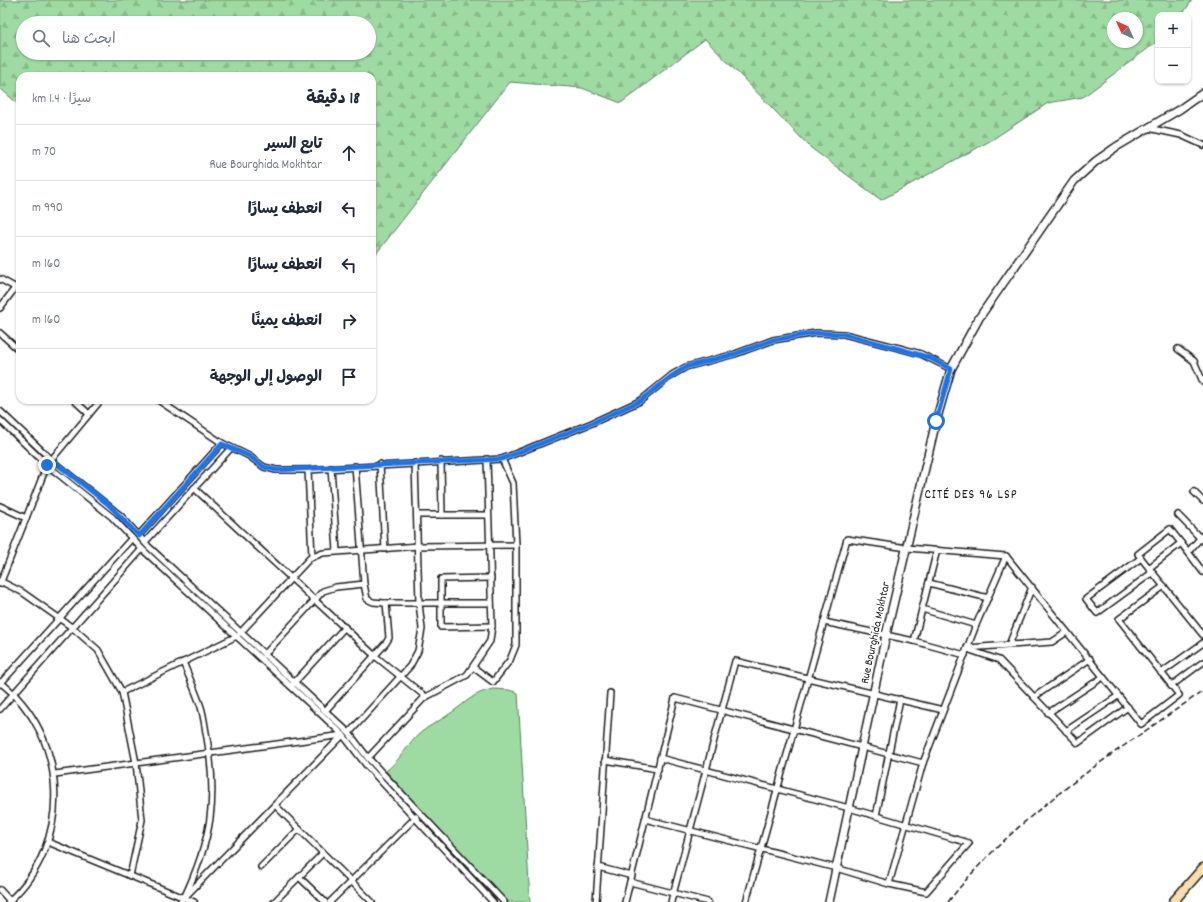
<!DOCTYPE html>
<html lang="ar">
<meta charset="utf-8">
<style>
:root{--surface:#fff;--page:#f6f6f7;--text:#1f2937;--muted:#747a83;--line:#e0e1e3}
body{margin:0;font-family:Dekko,"Playpen Sans Arabic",sans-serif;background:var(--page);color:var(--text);direction:rtl}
.controls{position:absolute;right:12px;top:12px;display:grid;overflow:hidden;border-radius:8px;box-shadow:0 1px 3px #0004}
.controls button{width:36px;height:36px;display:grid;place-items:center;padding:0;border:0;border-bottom:1px solid var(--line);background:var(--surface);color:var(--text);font:20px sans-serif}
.compass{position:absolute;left:1107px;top:12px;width:36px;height:36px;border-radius:50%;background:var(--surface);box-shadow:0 1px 3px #0004;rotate:315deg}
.stop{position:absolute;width:12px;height:12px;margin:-9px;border:3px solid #1a73e8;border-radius:50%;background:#fff}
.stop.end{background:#1a73e8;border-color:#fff;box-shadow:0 1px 4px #0008}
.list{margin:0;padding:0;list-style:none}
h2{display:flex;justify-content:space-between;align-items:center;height:52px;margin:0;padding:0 16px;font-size:17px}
h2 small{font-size:13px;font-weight:400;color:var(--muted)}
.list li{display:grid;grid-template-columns:26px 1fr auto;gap:12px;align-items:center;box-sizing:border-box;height:56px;padding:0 16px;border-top:1px solid var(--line)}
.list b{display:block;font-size:15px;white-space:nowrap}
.list p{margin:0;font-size:13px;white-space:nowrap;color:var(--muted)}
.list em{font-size:13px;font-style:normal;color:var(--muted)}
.icon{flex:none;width:22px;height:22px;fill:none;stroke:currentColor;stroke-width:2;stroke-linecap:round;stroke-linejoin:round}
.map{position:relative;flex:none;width:1203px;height:902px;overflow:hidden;direction:ltr}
.search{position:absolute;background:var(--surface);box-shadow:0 1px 3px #0004;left:16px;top:16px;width:360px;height:44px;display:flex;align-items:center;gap:10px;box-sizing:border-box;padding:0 14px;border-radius:22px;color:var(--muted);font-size:15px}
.panel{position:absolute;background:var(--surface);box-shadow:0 1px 3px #0004;left:16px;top:72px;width:360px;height:332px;border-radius:12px;direction:rtl}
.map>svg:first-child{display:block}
</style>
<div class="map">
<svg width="1203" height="902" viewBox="0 0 1203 902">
<defs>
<pattern id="forest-firs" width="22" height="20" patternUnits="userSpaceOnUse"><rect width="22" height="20" fill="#9edba2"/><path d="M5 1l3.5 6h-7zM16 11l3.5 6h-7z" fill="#88bb8b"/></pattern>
</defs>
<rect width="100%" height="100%" fill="#fff"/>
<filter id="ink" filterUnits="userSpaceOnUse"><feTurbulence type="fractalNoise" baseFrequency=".025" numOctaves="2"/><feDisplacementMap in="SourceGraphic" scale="8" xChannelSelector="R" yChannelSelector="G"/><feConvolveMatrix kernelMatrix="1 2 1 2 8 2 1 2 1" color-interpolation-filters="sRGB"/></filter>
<g filter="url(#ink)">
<!-- grass -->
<path fill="#9edba2" stroke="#5d7c5f" d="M493,689l16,1 9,3 12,209h-24l-120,-131c13,-10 20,-24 31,-35 9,-9 21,-14 31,-21 17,-11 24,-22 45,-26z"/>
<!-- forest -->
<path fill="url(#forest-firs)" stroke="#5d7c5f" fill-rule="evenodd" d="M0,0h1192l-10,15h-24v26l-75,56 -35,6 -58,38 -109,59 -70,-52 -106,-109 -84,64 -39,-15 -72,-6 -138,177v-183h-352v30l-20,-18zM1113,18h24v24h-24zM23,23h346v30h-346z"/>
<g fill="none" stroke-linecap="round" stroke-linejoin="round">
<defs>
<g id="minor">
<path d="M1148,128l33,7 22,10"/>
<path d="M0,279l20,11"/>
<path d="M0,308l15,-20"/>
<path d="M0,333l20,18"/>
<path d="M1178,349l16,12 9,21"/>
<path d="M74,400l15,14"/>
<path d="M158,400l64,43 27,13 15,11 12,3h32l194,-11 90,-36 48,-22 32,-26 14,-8 49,-13 38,-14 43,-7 28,1 59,15 18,5 30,15"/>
<path d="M0,411l57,54 64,51 27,30 201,187 19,25 136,144"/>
<path d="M0,420l47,45 65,52 30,32 182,168 19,18 24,31 126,136"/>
<path d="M441,461l1,54"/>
<path d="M380,464l5,85"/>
<path d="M355,466l9,118 3,15 6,3 11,1h107"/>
<path d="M331,468l6,83"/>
<path d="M308,470l4,87"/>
<path d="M194,488l181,168 51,41"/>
<path d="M1194,492l9,9"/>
<path d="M0,506l26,12"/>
<path d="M418,515h70"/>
<path d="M1178,515l25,26"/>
<path d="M139,535l83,-92"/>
<path d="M1203,535l-15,17 15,20"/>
<path d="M145,542l86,-94"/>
<path d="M1141,558l-3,-4 32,-25 18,23"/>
<path d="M1149,568l32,-25"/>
<path d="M1153,572l-56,41 -11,-14 55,-41 62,77"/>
<path d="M491,578l-50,1v48l51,-1"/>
<path d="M0,581l22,11 51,36 25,22 24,42 14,71 6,57 -12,56"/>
<path d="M929,583l59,15"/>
<path d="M0,584l47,-119 54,-65"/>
<path d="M922,609l54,16"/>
<path d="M824,622l90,19 51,14"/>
<path d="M240,633l70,-75 13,-5 96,-7 97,-1"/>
<path d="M914,641l23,-91"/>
<path d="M1009,645l23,-58"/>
<path d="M967,648l85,-6 15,-10"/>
<path d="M970,650l29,10 35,37"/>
<path d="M264,655l59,-64 13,-4 28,-3"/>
<path d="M1090,659l-56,38 44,46 50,-36"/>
<path d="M183,662c6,15 13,30 18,45 3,10 4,21 6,31 11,62 4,103 -23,160"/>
<path d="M473,667l20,15 17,-22 6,-15v-100l-3,-62 -11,-24"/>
<path d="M1161,673l42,-30"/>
<path d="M0,682c69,53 74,162 8,220"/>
<path d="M0,684l132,-146"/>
<path d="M293,684l52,-57"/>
<path d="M1171,686l32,-24"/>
<path d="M122,692l115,-56"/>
<path d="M0,709l142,-160"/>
<path d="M325,711l61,-68 3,-5 -3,-35"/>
<path d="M1048,713l55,-36"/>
<path d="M1066,731l52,-35"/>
<path d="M349,733l61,-67 8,-15 4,-22 -3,-26 -4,-140"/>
<path d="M368,758l56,-60 43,-23 23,-34 2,-15 -5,-167"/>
<path d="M605,760l53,9"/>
<path d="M55,774l288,-39"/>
<path d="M275,805l97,97"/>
<path d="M876,816l24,-117"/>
<path d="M645,819l191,49 53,16 37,8 43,-49 -120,-35 -189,-50"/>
<path d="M48,842l146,60"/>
<path d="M261,867l38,-38"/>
<path d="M598,867l34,9"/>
<path d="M299,877l26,25"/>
<path d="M630,882l78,20"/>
<path d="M889,884l34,-121 53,-138 30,-69"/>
<path d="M0,890l11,12"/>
<path d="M180,902l163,-167"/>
<path d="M274,902l49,-49"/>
<path d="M330,902l86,-85"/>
<path d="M596,902l14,-209"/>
<path d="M625,902l50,-204 248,65"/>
<path d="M671,902l64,-241 208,49"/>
<path d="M746,902l101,-363 60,9 99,8 135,168 38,-29 -60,-76 45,-33"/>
</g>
<path id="secondary" d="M829,902l57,-267 50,-214 15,-52 28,-51 95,-137 22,-20 20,-14 64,-38 23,-16"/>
<path id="primary" d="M1173,902l30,-34"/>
</defs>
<!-- minor casing -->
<use href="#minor" stroke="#1c1c1c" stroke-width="8"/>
<!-- secondary casing -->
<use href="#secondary" stroke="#1c1c1c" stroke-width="10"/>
<!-- primary casing -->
<use href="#primary" stroke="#1c1c1c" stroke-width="11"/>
<!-- minor -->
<use href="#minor" stroke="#fff" stroke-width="5"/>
<!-- secondary -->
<use href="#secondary" stroke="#fff" stroke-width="7"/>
<!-- primary -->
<use href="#primary" stroke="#f8deab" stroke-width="8"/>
<!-- rail -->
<path stroke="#1c1c1c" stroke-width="1.5" stroke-dasharray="6 3" stroke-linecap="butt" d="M948,902c68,-88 165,-148 255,-211"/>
</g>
</g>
<g fill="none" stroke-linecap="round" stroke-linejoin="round" filter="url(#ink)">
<!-- route -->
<path stroke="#1a73e8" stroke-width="5" d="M47,465l5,-5 56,44 31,32 83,-92 27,12 15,11 12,3 226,-11 90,-36 48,-22 32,-25 14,-9 49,-13 38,-14 43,-7 28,1 59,16 27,8 21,11 -15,52"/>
</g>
<g text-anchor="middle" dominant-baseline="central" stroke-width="4" stroke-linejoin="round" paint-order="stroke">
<!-- street labels -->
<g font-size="12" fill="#1c1c1c" stroke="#fff">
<text transform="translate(876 633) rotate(-78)">Rue Bourghida Mokhtar</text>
</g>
<!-- neighbourhood labels -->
<g font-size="13" letter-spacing="1" fill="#1c1c1c" stroke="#fff">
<text x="971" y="495">CITÉ DES 96 LSP</text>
</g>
</g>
</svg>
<div class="controls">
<button>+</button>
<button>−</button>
</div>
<svg class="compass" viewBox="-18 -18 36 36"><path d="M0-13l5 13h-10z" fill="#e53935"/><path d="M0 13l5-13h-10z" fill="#747a83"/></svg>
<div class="stop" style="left:936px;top:421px"></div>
<div class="stop end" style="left:47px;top:465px"></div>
<div class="search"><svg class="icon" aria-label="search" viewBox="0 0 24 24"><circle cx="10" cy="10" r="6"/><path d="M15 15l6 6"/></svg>ابحث هنا</div>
<section class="panel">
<h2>18 دقيقة<small>سيرًا · 1.4 km</small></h2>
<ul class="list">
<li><svg class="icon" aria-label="ahead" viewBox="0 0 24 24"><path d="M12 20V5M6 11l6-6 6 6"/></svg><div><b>تابع السير</b><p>Rue Bourghida Mokhtar</p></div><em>70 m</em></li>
<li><svg class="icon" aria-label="left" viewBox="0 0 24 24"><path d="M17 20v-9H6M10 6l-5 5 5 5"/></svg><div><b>انعطف يسارًا</b></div><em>990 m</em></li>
<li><svg class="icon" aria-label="left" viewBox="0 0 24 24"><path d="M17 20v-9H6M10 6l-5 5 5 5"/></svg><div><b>انعطف يسارًا</b></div><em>160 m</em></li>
<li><svg class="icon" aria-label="right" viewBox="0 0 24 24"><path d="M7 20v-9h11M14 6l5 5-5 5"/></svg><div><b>انعطف يمينًا</b></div><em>160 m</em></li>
<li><svg class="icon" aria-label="arrive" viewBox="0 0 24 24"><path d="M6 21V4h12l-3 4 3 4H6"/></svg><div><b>الوصول إلى الوجهة</b></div></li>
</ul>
</section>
</div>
